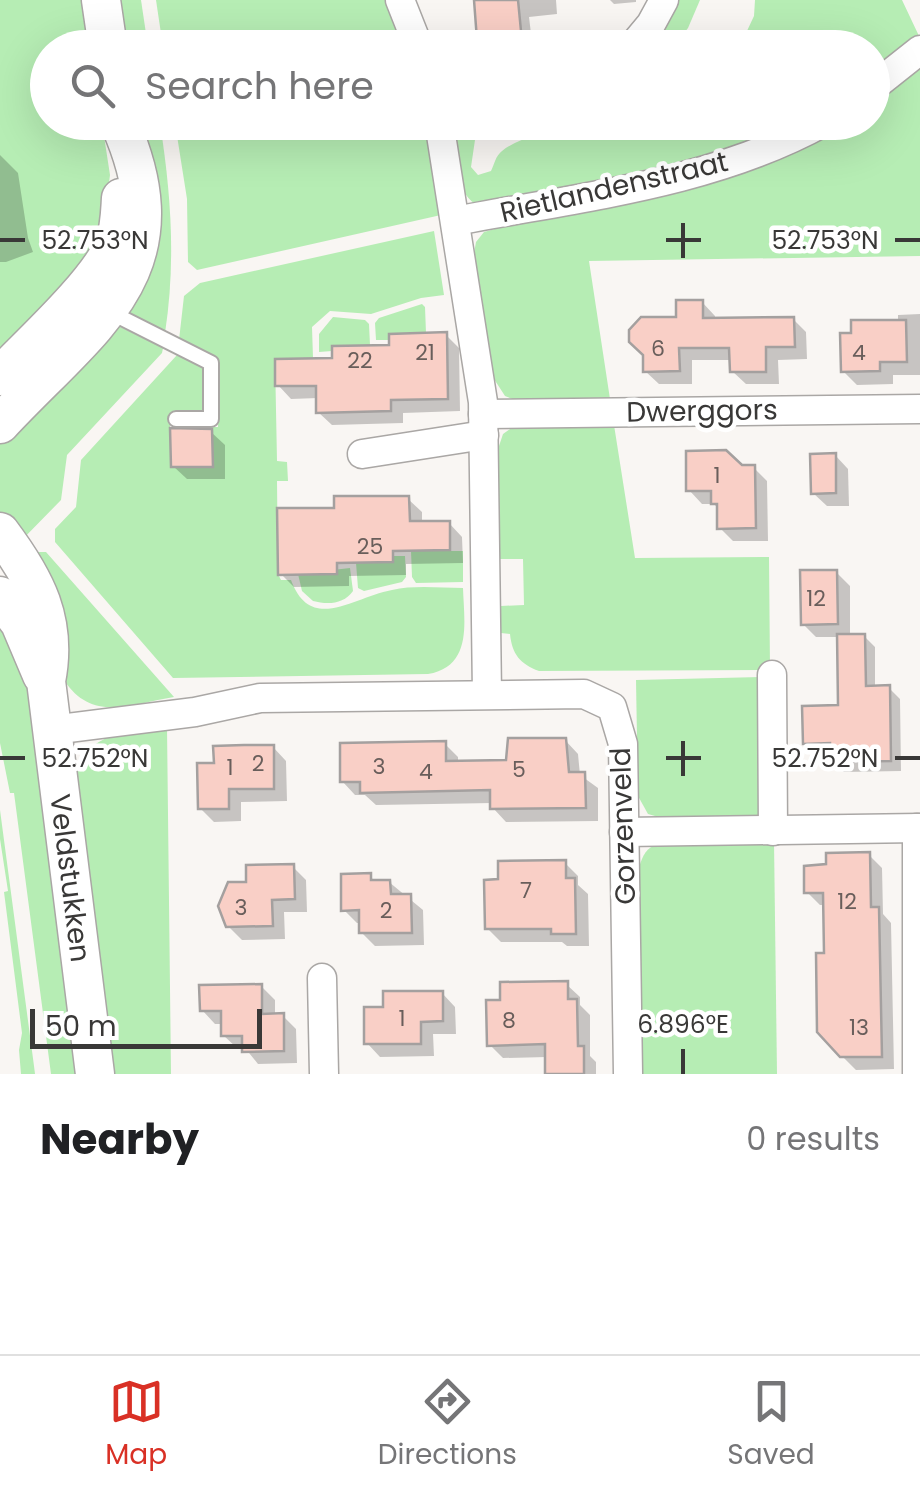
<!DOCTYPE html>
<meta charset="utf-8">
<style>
:root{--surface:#fff;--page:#f6f6f6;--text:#202124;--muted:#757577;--line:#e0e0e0;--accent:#d93025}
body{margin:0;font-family:Poppins,sans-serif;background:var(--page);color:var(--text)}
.scale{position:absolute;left:30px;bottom:25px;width:232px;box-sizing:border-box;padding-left:10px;border:5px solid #393837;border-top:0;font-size:28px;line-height:35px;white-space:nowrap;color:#393837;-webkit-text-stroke:8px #fff;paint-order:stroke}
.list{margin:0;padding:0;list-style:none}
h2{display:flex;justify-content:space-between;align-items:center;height:130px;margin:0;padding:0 40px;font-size:42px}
h2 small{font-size:32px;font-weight:400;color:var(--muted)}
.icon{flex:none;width:55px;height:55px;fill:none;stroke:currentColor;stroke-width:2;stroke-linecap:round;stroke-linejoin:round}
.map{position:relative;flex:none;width:920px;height:1074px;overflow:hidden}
.search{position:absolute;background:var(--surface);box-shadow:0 10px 40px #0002;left:30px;right:30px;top:30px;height:110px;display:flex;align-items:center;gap:25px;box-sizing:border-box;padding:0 35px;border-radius:55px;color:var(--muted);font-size:38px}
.sheet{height:280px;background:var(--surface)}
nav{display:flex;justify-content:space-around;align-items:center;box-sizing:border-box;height:140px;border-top:2px solid var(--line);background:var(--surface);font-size:28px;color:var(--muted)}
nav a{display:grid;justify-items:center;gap:5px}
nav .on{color:var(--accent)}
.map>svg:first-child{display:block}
</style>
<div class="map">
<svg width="920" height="1074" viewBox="0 0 920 1074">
<rect width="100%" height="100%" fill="#f9f6f3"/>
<!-- green -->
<g fill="#b6edb4">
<path d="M0,0h83l7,47 -42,1v74l54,1 8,52 -8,62 -102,125z"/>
<path d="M118,0h23l7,47h-22z"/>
<path d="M156,0h229l17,47h-239z"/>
<path d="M676,0h24l-12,28 -14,19 -30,1z"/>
<path d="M755,0h147l17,36 -46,40 -1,-28h-133l15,-32z"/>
<path d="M920,65v191l-331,5 21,138 -95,1 -10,-4 -11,-17 -20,-126 2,-11 8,-10 336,-94 24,-15 28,-1 1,-19z"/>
<path d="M139,123h21c11,71 16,138 5,210l-47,-23z"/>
<path d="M175,123h250l16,92 -244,55 -9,-8 -1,-63z"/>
<path d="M454,123h63l-29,6 -13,11 -4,27 7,8 13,-4c4,-8 4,-14 11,-20 51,-41 231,-28 299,-28l-22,11 -89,26 -211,46c-26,-12 -26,-58 -25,-83z"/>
<path d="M434,231l10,64 -23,3 -50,16 -41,-3 -18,16 1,31 -38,1 2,102 10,1 1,19h-11l1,93 3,6h10c20,54 62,17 101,10 22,-5 48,-2 71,-2 1,34 10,78 -35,86l-255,4 -118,-136v-13l21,-22 5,-47 96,-105 27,13 1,46h-35v13h48v-68l-39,-19 5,-44 16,-13z"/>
<path d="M422,304l3,3 1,26 -37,1v6h-13l-1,-17 4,-5z"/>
<path d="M333,317l32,3 4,4 1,21 -38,1v5l-13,1v-18z"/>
<path d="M110,322l53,26 -1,5 -95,102 -6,45 -44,45 -17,-28v-76z"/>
<path d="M614,425l21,133 134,-1 1,113 -231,1c-19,-7 -27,-17 -29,-37l-9,-1v-27l23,-1 -1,-46h-23l-2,-110 5,-15 10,-7z"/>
<path d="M411,551h52v31l-47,1 -4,-6z"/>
<path d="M32,552h14l128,145c-43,7 -82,26 -110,-17z"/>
<path d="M393,556h12l1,21 -4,5 -38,9 -6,-3 -2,-25 37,-1z"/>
<path d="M350,568l3,23c-9,13 -25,14 -40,10l-11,-10 -4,-17z"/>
<path d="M0,609l26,53 53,412h-28l-37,-281h-4l-10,-50z"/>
<path d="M761,677l2,140 -101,1 -14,-4 -10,-18 -2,-116z"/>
<path d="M167,727l4,347h-58l-36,-304c14,-40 54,-38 90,-43z"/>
<path d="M0,810l34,256 1,8h-14l-2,-24 3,-17 -18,-141 4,-1 -8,-52z"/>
<path d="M774,841l3,233h-135l-3,-207c4,-12 7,-19 19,-23z"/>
</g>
<!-- shadow -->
<g fill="#0003">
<path d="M476,0h80l1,14 -28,3 3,25 -14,2 1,4h-31l-8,-9z"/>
<path d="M610,0h26v2l-22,2z"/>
<path d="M0,155l18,18 10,65 5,14 -27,10h-6z"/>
<path d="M702,302l13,14v4l78,-1 13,13 1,27 -29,1 1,24h-33l-14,-13v-11h-40v24h-33l-14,-13 33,-52z"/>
<path d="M920,314v61h-27v9l-36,1 -14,-14 48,-52h7v-4z"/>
<path d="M446,335l13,13 1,63 -57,2v10l-71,2 -14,-13v-14l-27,1 -13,-14 57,-25z"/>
<path d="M211,432l14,13v34h-38l-14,-13z"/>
<path d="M835,455l13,14 1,37h-22l-14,-13z"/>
<path d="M741,468h13l13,13 1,60h-35l-13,-13 -1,-19 -5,-5h-12l-13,-14z"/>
<path d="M408,499l14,13v12l27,-1 13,14 1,26 -57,1v11l-57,1v10l-55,1 -13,-13 56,-64z"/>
<path d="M836,572l14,14v51l14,-1 11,11v41h14l11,11 1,72 -57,1 -11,-11 -1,-7h-16l-11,-11 36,-35 -2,-71h-23l-13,-13z"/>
<path d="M565,740l13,14 2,21 18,13v33l-92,1 -13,-14v-5l-117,2 -11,-10h-10l-13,-14 103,-37 13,13v7l50,-2z"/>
<path d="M273,747l13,14 1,40 -46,1v19l-27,1 -14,-14 16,-42z"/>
<path d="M869,855l13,13 1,46 8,9 3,146 -38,1 -14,-14 -16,-101v-50h-6l-13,-13 22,-26z"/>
<path d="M565,863l13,13v9l10,9 1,52h-22l-5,-4h-61l-14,-14 14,-46z"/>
<path d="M293,867l13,13 1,32h-23l1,27 -43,1 -14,-14 21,-42z"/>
<path d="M370,876l6,7 13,-1 34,28 1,35 -49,1 -14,-14v-9h-4l-13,-13z"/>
<path d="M566,984l14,13v8l10,10v41l6,6v12h-48l-1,-17 -44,1 -14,-14z"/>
<path d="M261,986l14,14v16h8l13,13 1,34 -39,1 -13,-16h-8l-14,-13v-11h-8l-13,-14z"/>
<path d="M442,993l13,14 1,27h-23l1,22 -54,1 -13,-14 19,-34z"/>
</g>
<!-- building -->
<g fill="#f9cfc6" stroke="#a4a09f" stroke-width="2.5">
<path d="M474,0h44l3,31 -14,1 1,6 -31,2z"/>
<path d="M676,300h27v18l91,-1 1,30h-29v25h-36l-1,-24h-50l1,23 -37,1v-17l-14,-13v-12l12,-13h35z"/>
<path d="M851,320h55l1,42h-27v9l-39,1 -1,-39h11z"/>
<path d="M447,332l1,67 -57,1v11l-75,2v-27h-41v-27l57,-1v-12l57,-1v-11z"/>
<path d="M170,428l42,1 1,38h-42z"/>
<path d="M726,450l16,15h13l1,63 -39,1v-25h-6v-13h-25v-40z"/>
<path d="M836,453v40l-25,1 -1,-40z"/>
<path d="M334,496h75l1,25h40v29l-57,1v11l-56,1v11l-59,1 -1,-67h57z"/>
<path d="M800,570h37l1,54 -37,1z"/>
<path d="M837,634h28l1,52 24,-1 1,76 -61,1v-19l-27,1 -1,-38 36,-1z"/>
<path d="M508,738h58l3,34h16l1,36 -96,1v-19l-130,3v-11h-20v-39l106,-2v20l60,-1z"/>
<path d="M244,745h30v44h-45v20h-31l-1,-46h17l-1,-17z"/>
<path d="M870,852l1,55h8l3,150h-42l-23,-25 -1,-79h8l-1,-60h-19v-27l22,-2v-11z"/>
<path d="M566,860v18h9l1,56h-25v-5h-66l-1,-49 14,-1v-18z"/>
<path d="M294,864l1,35 -23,1 1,26 -47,1 -8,-21 10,-24h18v-17z"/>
<path d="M371,873v7h19l1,14h20l1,39h-53v-23l-18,1v-37z"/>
<path d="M568,981v18h9l1,47h6v28h-39v-30l-58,2 -1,-46h14v-18z"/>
<path d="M262,984v30l22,-1v38l-42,1v-16h-21v-25h-21l-1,-26z"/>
<path d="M383,991h60v30l-22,1v22h-57v-37h19z"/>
</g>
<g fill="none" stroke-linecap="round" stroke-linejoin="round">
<defs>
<path id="lane" d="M108,311l103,52v56h-35"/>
<g id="street">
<path d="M400,0l19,48"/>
<path d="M631,48l20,-24 13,-24"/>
<path d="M872,88l48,-38"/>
<path d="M439,122l44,280 4,292"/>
<path d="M456,221c123,-24 256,-37 368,-99"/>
<path d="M483,414l437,-5"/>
<path d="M362,454l122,-19"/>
<path d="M772,675l1,156"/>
<path d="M52,730l143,-18 65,-14 324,-4 28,13 11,37 5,330"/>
<path d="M917,828v246"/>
<path d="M624,832l296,-4"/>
<path d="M322,978l2,96"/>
</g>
<g id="secondary">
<path d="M101,0l7,48"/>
<path d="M0,376c30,-31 99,-94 114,-132 6,-15 6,-30 7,-46"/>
<path d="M0,424c91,-98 186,-151 120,-300"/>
<path id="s1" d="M0,532c36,48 58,89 46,149l49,393"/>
<path d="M0,596l20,27 22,52"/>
</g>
</defs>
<!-- lane casing -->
<use href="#lane" stroke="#aaa7a5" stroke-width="18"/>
<!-- street casing -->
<use href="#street" stroke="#aaa7a5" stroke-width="31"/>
<!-- secondary casing -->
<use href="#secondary" stroke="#aaa7a5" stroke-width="41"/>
<!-- lane -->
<use href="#lane" stroke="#fff" stroke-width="14"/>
<!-- street -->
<use href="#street" stroke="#fff" stroke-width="28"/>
<!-- secondary -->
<use href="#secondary" stroke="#fff" stroke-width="38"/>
</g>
<!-- ticks -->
<path fill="none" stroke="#393837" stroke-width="4" d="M683,223v35M0,240h25M666,240h35M895,240h25M683,741v35M0,758h25M666,758h35M895,758h25M683,1049v25"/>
<g text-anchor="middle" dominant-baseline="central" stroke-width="9" stroke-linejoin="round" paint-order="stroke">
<!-- number labels -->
<g font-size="22" fill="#695e5b">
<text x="658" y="348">6</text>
<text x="425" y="352">21</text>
<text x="859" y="352">4</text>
<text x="360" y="360">22</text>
<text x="717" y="475">1</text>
<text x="370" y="546">25</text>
<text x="816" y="598">12</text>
<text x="258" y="763">2</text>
<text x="379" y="766">3</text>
<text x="230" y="767">1</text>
<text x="519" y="769">5</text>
<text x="426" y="771">4</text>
<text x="526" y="890">7</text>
<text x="847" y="901">12</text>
<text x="241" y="907">3</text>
<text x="386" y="910">2</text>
<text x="402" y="1018">1</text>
<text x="509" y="1020">8</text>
<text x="859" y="1027">13</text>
</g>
<!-- street labels -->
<g font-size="28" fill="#393837" stroke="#fff">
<text transform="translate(614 187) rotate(-13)">Rietlandenstraat</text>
<text transform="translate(702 411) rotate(-1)">Dwerggors</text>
<text transform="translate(623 826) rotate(-92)">Gorzenveld</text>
<text stroke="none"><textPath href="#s1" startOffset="360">Veldstukken</textPath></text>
</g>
</g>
<g font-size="25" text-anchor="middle" fill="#393837" stroke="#fff" stroke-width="9" stroke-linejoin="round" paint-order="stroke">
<text x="95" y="249">52.753°N</text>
<text x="825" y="249">52.753°N</text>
<text x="95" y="767">52.752°N</text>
<text x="825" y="767">52.752°N</text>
<text x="683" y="1033">6.896°E</text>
</g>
</svg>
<div class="scale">50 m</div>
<div class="search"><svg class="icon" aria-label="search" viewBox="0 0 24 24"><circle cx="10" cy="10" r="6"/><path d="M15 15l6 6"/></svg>Search here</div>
</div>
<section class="sheet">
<h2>Nearby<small>0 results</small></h2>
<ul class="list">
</ul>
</section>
<nav>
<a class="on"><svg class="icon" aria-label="map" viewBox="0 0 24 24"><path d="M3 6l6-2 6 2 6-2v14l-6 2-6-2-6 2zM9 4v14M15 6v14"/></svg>Map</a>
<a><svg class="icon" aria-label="directions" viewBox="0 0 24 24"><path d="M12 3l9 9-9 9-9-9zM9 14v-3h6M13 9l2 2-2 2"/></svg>Directions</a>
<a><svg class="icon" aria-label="saved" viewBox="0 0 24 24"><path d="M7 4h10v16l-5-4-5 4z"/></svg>Saved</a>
</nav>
